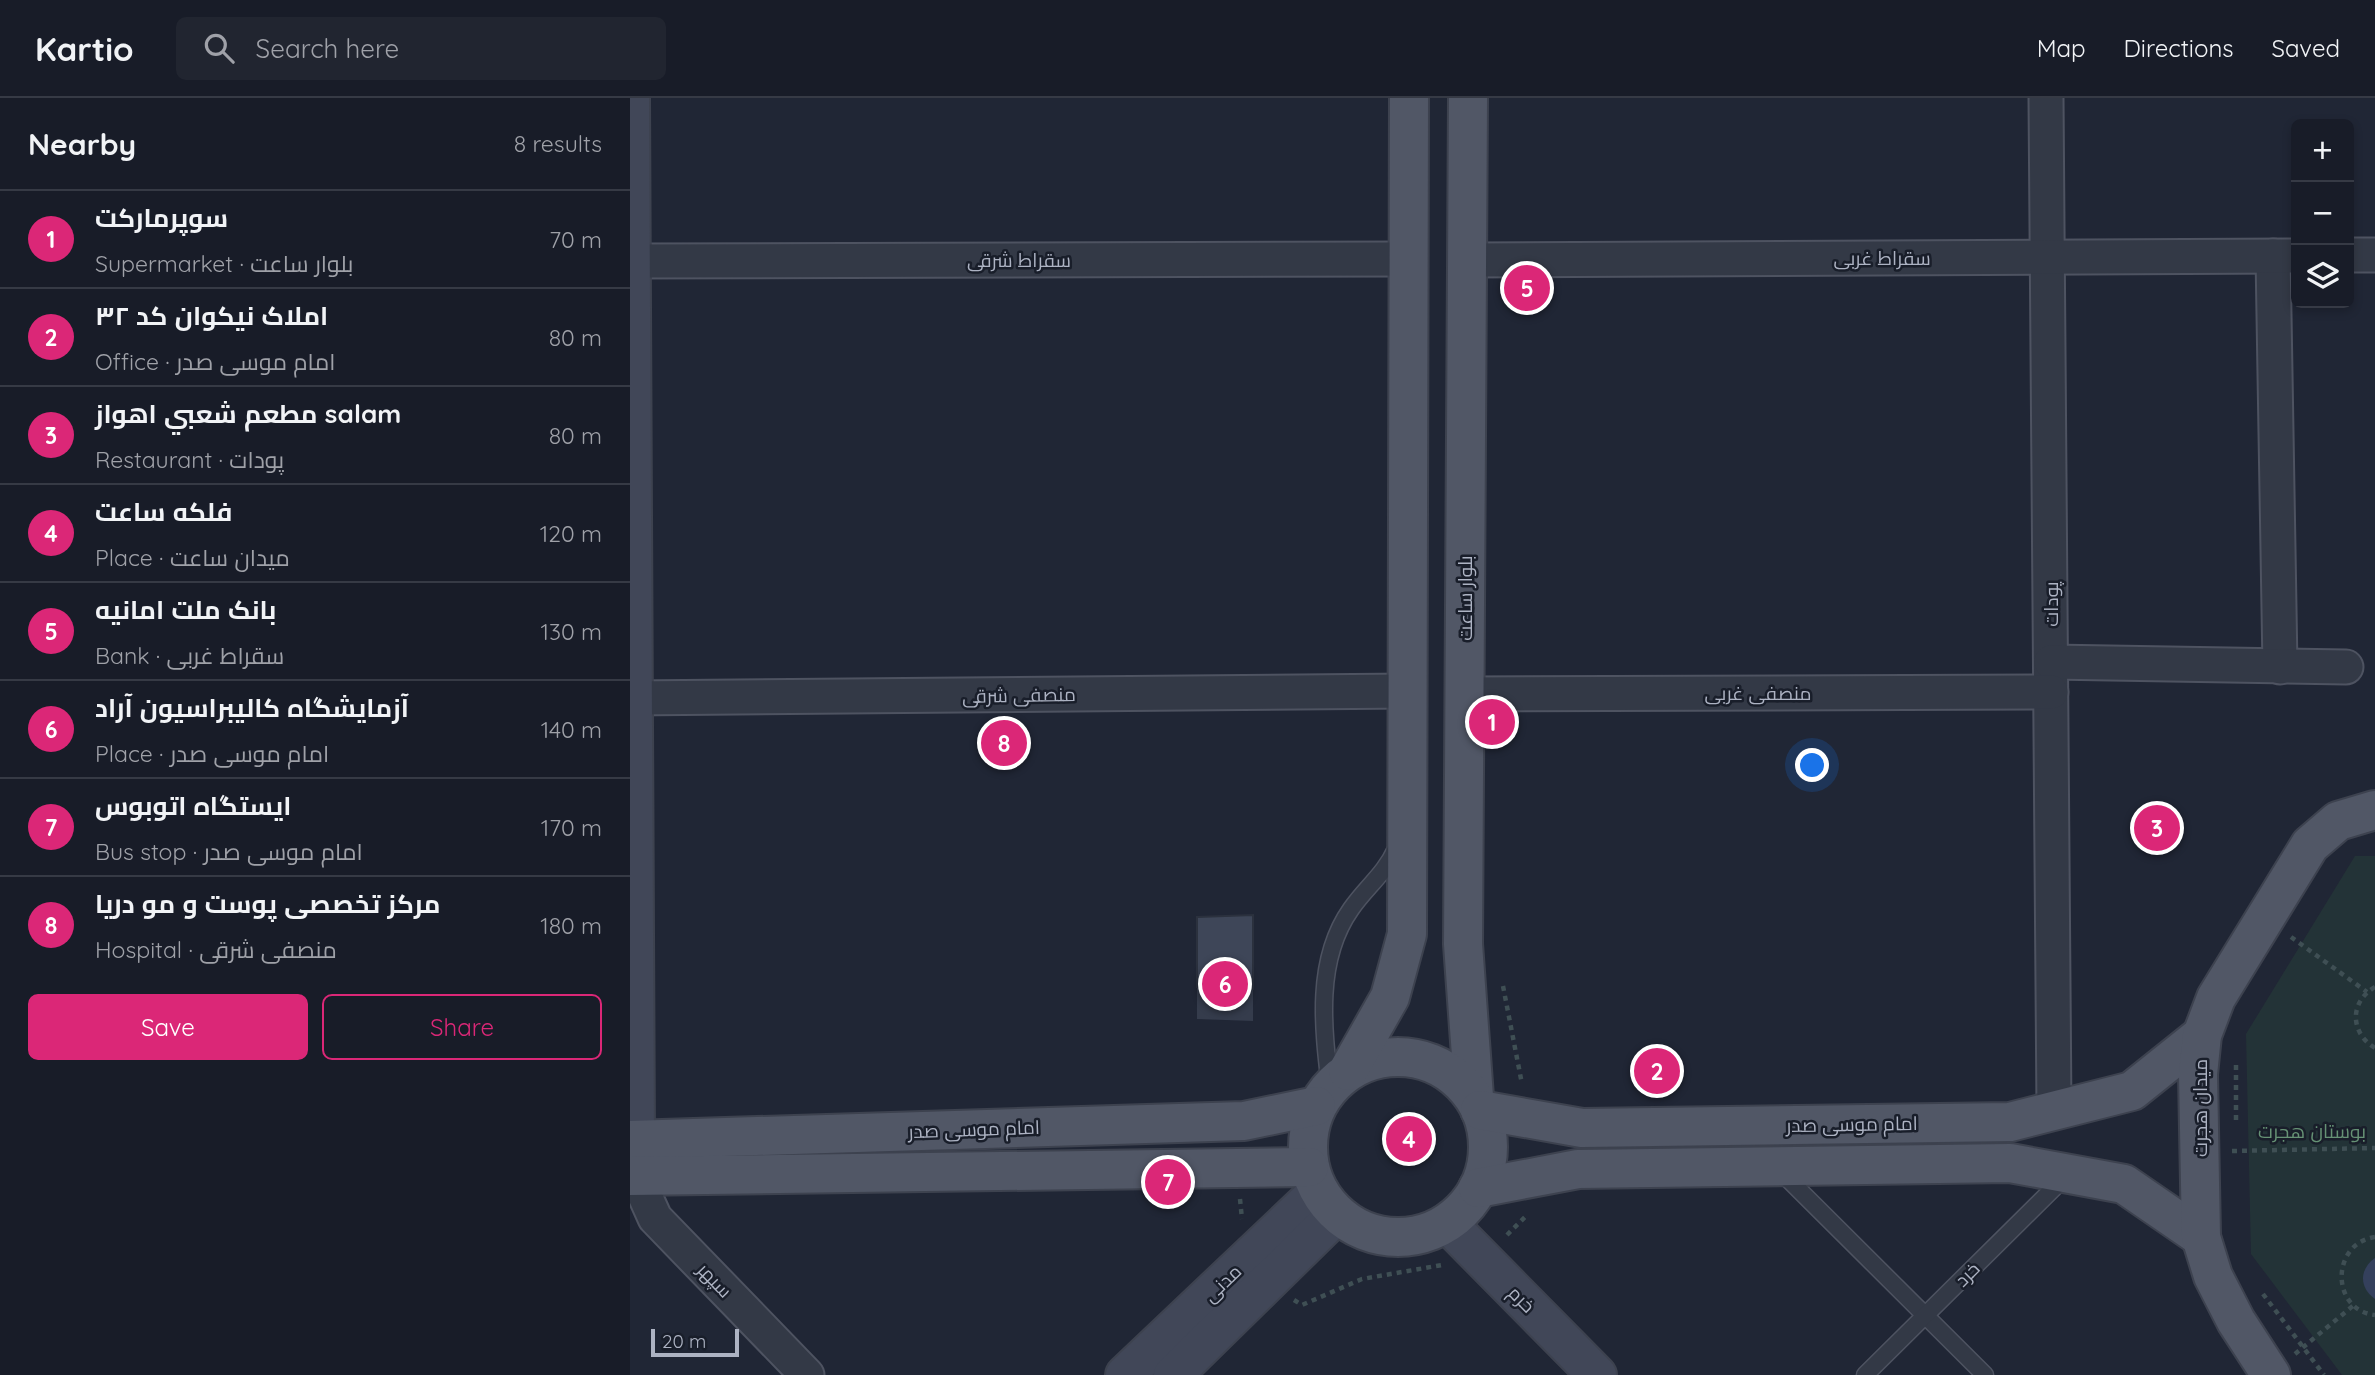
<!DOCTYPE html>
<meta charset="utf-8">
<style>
:root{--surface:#181c28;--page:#212530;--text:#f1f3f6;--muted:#9fa1a8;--line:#363a45;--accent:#db2777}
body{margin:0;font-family:Quicksand,Cairo,sans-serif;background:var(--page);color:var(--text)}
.controls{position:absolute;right:21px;top:21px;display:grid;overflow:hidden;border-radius:10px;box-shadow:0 4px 10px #0003}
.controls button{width:63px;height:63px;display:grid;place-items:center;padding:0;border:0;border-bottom:2px solid var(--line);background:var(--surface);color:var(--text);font:35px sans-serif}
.scale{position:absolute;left:21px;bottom:18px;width:88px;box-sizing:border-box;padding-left:7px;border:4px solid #adb3c3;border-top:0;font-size:19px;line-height:24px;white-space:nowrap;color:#adb3c3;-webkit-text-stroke:5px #191e2a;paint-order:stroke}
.you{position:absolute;left:1183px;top:668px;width:24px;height:24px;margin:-18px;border:5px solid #fff;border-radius:50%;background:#1a73e8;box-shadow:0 0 0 10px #1a73e833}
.badge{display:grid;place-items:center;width:46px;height:46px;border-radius:50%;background:var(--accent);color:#fff;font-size:23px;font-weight:700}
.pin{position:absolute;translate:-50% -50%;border:4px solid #fff;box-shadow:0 2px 7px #0006}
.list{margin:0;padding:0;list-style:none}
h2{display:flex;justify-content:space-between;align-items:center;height:91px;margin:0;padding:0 28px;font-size:30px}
h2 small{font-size:23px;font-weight:400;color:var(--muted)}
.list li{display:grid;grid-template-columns:46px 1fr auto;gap:21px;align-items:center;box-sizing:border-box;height:98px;padding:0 28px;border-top:2px solid var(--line)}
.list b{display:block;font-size:26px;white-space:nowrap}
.list p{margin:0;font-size:23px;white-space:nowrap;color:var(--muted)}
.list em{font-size:23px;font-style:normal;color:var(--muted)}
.actions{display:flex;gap:14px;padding:21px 28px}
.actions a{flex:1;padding:16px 0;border:2px solid var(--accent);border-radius:10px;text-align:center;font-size:24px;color:var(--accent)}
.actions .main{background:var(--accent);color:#fff}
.icon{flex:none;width:38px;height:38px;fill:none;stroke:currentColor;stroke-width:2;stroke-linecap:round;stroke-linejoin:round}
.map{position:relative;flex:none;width:1745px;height:1277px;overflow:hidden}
header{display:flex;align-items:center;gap:42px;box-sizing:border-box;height:98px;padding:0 35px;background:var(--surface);border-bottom:2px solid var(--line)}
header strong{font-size:33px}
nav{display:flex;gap:38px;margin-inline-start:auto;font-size:24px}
.search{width:490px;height:63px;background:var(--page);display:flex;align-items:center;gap:18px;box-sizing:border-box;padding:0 24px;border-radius:10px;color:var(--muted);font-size:26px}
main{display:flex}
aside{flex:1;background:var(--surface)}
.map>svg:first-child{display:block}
</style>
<header>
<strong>Kartio</strong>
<div class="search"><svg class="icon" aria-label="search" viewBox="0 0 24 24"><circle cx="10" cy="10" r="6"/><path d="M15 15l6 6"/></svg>Search here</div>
<nav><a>Map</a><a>Directions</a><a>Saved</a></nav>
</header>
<main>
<aside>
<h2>Nearby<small>8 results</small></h2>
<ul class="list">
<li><span class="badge">1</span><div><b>سوپرمارکت</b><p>Supermarket · بلوار ساعت</p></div><em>70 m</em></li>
<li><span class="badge">2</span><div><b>املاک نیکوان کد ۳۲</b><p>Office · امام موسی صدر</p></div><em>80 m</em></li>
<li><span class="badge">3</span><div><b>مطعم شعبي اهواز salam</b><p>Restaurant · پودات</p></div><em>80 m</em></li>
<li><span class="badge">4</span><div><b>فلکه ساعت</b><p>Place · میدان ساعت</p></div><em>120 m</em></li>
<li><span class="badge">5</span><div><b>بانک ملت امانیه</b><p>Bank · سقراط غربی</p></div><em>130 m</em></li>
<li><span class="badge">6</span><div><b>آزمایشگاه کالیبراسیون آراد</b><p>Place · امام موسی صدر</p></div><em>140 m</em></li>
<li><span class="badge">7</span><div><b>ایستگاه اتوبوس</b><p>Bus stop · امام موسی صدر</p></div><em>170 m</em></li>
<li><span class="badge">8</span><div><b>مرکز تخصصی پوست و مو دریا</b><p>Hospital · منصفی شرقی</p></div><em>180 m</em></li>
</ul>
<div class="actions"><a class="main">Save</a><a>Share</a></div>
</aside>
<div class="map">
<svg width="1745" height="1277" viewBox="0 0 1745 1277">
<rect width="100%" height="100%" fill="#202635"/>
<!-- green -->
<path fill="#233337" d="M1725,758h20v519h-33l-91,-121 -5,-220z"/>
<!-- water -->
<path fill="#34405c" d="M1745,1160v41c-16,-11 -16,-30 0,-41z"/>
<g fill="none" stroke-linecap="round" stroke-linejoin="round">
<defs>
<g id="lane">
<path d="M700,988c-7,-59 -15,-126 21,-177 16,-23 33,-34 45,-60"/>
<path d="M1151,1074l204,203"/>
<path d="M1235,1277l202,-200"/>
</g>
<g id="street">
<path d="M1416,0l8,1013"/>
<path d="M1719,157h26"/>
<path d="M1643,158l7,411"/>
<path d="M837,162l829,-4"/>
<path d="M0,163l778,-2"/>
<path d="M1421,564l295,5"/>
<path d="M835,596l586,-2"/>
<path d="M0,600l778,-7"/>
<path d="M5,1055l1,23 19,42 152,157"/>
</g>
<g id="secondary">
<path d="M0,0l5,1042"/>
<path d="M817,1125l150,152"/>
<path d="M495,1277l194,-184"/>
<path d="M543,1277l164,-161"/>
</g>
<g id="primary">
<path d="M838,0l-5,846 11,153"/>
<circle cx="768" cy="1049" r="90"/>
<path d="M718,973l42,-74 17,-63 2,-836"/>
<path d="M850,1012l102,18 428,-6 122,-31 70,-56"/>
<path d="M0,1042l614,-19 72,-15"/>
<path d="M0,1078l679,-9"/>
<path d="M848,1090l100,-19 432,-6 114,21 77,53"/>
<path d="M1641,1277l-35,-54 -23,-45 -12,-39 -3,-163 4,-39 14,-37 94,-153 28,-24 37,-11"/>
</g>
</defs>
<!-- lane casing -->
<use href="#lane" stroke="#4e5361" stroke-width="19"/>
<!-- street casing -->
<use href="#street" stroke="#4e5361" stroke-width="37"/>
<!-- secondary casing -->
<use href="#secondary" stroke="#3d424f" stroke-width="42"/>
<!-- primary casing -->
<use href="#primary" stroke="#3d424f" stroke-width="42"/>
<!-- path -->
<g stroke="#3f4f54" stroke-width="4.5" stroke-dasharray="5 5" stroke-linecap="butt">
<path d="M1661,839l76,55"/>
<path d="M873,888l19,98"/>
<path d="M1745,889c-26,15 -25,46 0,61"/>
<path d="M1606,967v55"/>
<path d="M1602,1053l143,-3"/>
<path d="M610,1101l2,20"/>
<path d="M877,1137l21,-21"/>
<path d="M1745,1139c-44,6 -45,73 0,78"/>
<path d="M1633,1196l61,81"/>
<path d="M664,1202l8,5 60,-26 80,-14"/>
<path d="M1665,1256l59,-49"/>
</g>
<!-- lane -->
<use href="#lane" stroke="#333946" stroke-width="16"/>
<!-- street -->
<use href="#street" stroke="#333946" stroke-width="33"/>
<!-- secondary -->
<use href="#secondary" stroke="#414758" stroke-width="38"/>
<!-- primary -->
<use href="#primary" stroke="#515766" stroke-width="38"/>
</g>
<!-- wall -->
<path fill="#353c4c" d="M623,817v106l-56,-2v-102z"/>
<!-- building -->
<path fill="#3e4658" stroke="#2b313e" stroke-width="2" d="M623,817v74l-56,-2v-70z"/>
<g text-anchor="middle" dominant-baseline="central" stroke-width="5" stroke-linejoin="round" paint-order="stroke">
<!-- street labels -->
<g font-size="19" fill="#adb3c3" stroke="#191e2a">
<text x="1252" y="160">سقراط غربی</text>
<text x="389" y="162">سقراط شرقی</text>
<text transform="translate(835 500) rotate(-90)">بلوار ساعت</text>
<text transform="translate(1421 506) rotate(-90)">پودات</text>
<text x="1128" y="595">منصفی غربی</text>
<text transform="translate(389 597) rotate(-1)">منصفی شرقی</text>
<text transform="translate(1570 1010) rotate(-90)">میدان هجرت</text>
<text transform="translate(1222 1026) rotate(-1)">امام موسی صدر</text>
<text transform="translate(344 1031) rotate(-2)">امام موسی صدر</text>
<text transform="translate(1337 1176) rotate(-45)">خرد</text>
<text transform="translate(85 1182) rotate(46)">سپهر</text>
<text transform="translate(592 1185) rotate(-44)">مدنی</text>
<text transform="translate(892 1201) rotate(45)">خرم</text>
</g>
<!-- park labels -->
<g font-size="19" fill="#669275" stroke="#191e2a">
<text x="1682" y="1033">بوستان هجرت</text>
</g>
</g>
</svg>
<div class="controls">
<button>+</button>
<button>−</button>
<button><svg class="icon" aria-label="layers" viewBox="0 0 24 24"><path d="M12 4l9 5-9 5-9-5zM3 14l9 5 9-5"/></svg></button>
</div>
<div class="scale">20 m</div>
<div class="you"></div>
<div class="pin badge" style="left:862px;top:624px">1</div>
<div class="pin badge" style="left:1027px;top:973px">2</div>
<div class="pin badge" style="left:1527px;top:730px">3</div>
<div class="pin badge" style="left:779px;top:1041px">4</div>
<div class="pin badge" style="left:897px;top:190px">5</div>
<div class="pin badge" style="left:595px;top:886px">6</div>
<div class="pin badge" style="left:538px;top:1084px">7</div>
<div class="pin badge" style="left:374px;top:645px">8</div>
</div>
</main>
